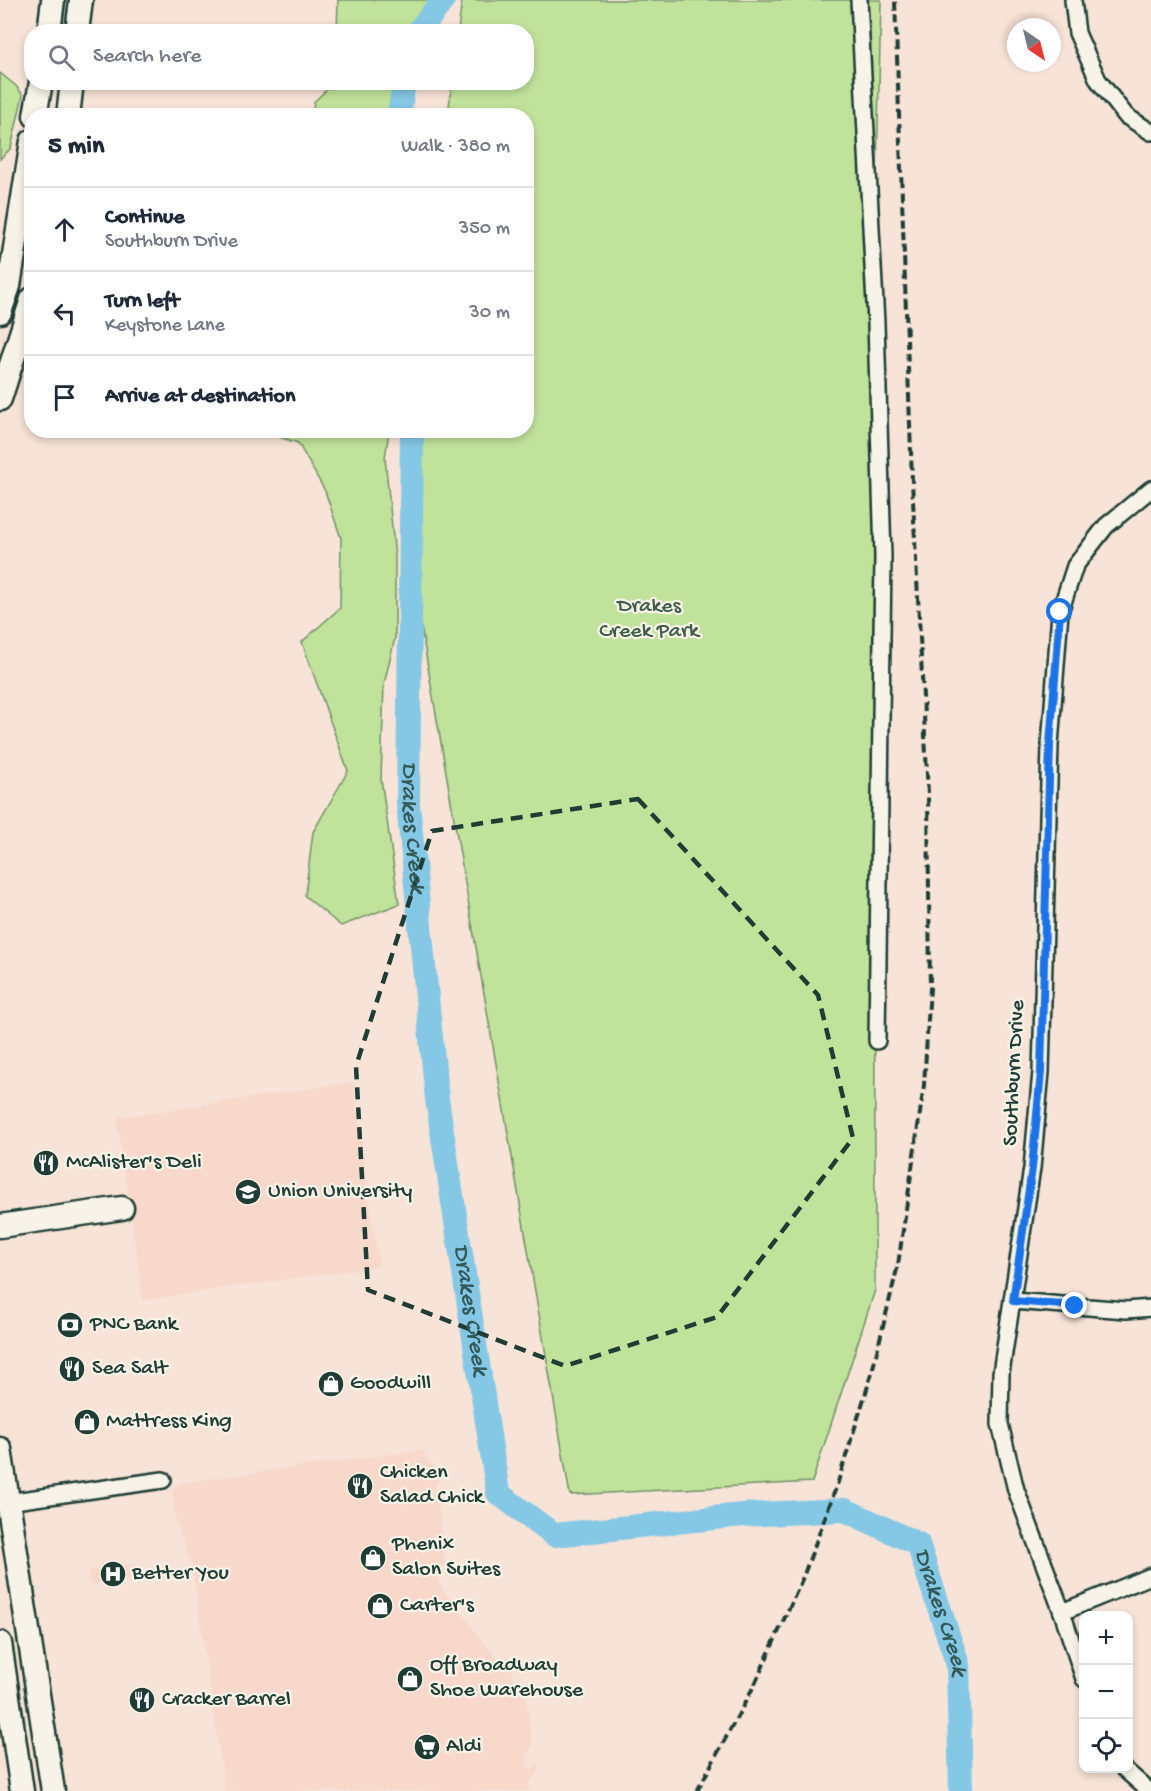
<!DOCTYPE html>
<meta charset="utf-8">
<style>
:root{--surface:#fff;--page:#f6f6f7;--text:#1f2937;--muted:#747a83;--line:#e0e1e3}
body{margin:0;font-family:"Gochi Hand",sans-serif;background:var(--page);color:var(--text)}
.controls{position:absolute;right:18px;bottom:18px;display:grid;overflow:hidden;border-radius:12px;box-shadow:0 3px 9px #0003}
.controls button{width:54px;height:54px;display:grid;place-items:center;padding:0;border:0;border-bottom:2px solid var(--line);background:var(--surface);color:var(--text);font:30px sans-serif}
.compass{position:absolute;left:1007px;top:18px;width:54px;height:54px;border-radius:50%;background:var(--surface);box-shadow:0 3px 9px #0003;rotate:145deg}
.stop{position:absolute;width:18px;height:18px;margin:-14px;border:4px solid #1a73e8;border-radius:50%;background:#fff}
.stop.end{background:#1a73e8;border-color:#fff;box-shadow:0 2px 6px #0008}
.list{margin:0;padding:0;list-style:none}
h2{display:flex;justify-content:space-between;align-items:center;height:78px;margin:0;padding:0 24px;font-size:26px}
h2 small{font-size:20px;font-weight:400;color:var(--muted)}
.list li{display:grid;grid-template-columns:39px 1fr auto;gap:18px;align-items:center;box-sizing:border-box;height:84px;padding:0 24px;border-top:2px solid var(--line)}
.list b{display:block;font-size:22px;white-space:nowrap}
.list p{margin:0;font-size:20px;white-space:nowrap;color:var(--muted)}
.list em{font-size:20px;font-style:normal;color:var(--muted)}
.icon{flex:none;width:33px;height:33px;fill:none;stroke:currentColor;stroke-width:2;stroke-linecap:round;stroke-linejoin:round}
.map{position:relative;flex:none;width:1151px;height:1791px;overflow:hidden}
.search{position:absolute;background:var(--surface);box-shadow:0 3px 9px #0003;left:24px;top:24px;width:510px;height:66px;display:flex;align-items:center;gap:15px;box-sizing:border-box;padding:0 21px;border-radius:24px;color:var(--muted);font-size:22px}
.panel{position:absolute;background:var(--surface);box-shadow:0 3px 9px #0003;left:24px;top:108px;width:510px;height:330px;border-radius:24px}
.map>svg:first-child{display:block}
</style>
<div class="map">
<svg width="1151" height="1791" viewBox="0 0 1151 1791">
<rect width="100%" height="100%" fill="#f7e3d7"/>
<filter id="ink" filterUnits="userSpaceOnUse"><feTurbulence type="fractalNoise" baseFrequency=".0167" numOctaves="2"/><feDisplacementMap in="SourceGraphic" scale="12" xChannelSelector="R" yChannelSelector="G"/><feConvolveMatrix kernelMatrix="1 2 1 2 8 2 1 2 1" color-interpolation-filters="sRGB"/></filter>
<g filter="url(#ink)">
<!-- built -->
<g fill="#f7d8cb">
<path d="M353,1082l26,184 -236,34 -26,-182z"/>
<path d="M423,1450l4,10 16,14 -7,10 9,82 -9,2 2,12 7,13 55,70 5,-7 11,6 -4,12 3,9 11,16 7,46 -7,10 1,10 2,3 3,1 4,-5 5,4 -12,15v8h-304l-33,-225 -16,-44 -4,-33 7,-6z"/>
<path d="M136,1564l2,13 -48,8 -2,-14z"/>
</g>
<!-- green -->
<g fill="#c1e29b" stroke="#709068" stroke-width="1.5">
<path d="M338,0h105l-25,31 -81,1z"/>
<path d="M462,0h419l-7,298 1,992 -63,192 -242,13 -170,-991 9,-73 117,-1v-314l-78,-1 4,-32 74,-1v-50l-68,-1z"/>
<path d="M0,73l16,13 7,9 -12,53 -11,11z"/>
<path d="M333,83h71l-5,32h-87l2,-13z"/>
<path d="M260,431h129l-4,27 10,99v81l-11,46 -3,95 18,125 -58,22 -36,-30 8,-64 35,-61 -46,-129 38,-34 1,-70 -16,-47 -27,-48z"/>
</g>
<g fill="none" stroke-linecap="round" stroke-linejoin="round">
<!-- river -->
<g stroke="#85c8e6" stroke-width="24">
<path d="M418,32l25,-32"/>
<path d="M399,116l5,-34"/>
<path id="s1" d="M412,430l-4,373 29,296 61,394 56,42 188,-20 103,-5 73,34 40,121 3,126"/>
</g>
<defs>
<g id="street">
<path d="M859,0l17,323 7,233 -6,485"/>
<path d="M1073,0l4,33 21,47 28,36 25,16"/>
<path d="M1013,1301l113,9 25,-2"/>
<path d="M0,1503l163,-23"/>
<path d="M1062,1612l89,-36"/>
<path d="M1084,1679l-22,-67 -46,-122 -16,-66 1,-51 31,-205 9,-96 9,-327 10,-133 15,-46 31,-40 45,-37"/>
<path d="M1123,1768l26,23"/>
</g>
<g id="secondary">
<path d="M49,32l4,-32"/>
<path d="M77,32l4,-32"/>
<path d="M35,116l6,-34"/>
<path d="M68,116l4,-34"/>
<path d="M0,312l9,-26 23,-145"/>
<path d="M0,399l32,-100"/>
<path d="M0,1226l122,-18"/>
<path d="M0,1449l53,342"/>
<path d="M0,1643l22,148"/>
</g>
</defs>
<!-- street casing -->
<use href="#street" stroke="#1f3d34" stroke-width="20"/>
<!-- secondary casing -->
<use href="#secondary" stroke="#1f3d34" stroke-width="27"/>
<!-- street -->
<use href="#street" stroke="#f7f3e8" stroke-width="15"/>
<!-- secondary -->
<use href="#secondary" stroke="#f7f3e8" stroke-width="22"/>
<!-- rail -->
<path stroke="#1f3d34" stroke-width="4" stroke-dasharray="9 4.5" stroke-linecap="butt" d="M697,1791l58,-107 48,-107 34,-92 34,-109 27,-111 26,-180 6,-97 -2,-194 -16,-313 -17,-481"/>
</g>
</g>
<g fill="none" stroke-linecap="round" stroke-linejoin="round" filter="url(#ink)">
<!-- route -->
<path stroke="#1a73e8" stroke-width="8" d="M1060,612l-10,132 -9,328 -9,96 -19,133 62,5"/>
</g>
<!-- marked area -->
<path fill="none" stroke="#1f3d34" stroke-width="4.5" stroke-dasharray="12 8" stroke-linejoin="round" d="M638,799l180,196 35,143 -136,179 -152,49 -197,-76 -12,-224 76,-235z"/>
<!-- icons -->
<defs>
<symbol id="restaurant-disc" viewBox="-11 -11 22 22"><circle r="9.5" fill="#1f3d34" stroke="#f7f3e8"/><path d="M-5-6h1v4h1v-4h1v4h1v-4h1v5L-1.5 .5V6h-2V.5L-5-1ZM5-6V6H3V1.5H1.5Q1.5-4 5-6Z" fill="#fff"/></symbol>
<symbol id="university-disc" viewBox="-11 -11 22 22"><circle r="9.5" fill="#1f3d34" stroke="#f7f3e8"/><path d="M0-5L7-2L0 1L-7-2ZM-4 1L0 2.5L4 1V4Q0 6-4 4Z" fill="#fff"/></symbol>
<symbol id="bank-disc" viewBox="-11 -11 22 22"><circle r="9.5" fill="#1f3d34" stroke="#f7f3e8"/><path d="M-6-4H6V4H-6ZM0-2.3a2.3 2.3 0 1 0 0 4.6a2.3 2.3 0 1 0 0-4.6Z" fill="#fff"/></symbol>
<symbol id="shop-disc" viewBox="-11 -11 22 22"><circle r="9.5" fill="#1f3d34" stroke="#f7f3e8"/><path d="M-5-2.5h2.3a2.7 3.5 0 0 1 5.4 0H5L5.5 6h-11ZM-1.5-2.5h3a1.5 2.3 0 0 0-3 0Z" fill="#fff"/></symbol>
<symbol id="hospital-disc" viewBox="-11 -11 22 22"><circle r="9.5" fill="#1f3d34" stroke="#f7f3e8"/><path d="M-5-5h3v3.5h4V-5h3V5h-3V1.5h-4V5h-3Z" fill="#fff"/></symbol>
<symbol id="supermarket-disc" viewBox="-11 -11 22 22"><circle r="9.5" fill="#1f3d34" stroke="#f7f3e8"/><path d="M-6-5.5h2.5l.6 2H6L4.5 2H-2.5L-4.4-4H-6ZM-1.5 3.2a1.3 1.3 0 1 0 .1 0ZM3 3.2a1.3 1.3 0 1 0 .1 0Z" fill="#fff"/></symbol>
</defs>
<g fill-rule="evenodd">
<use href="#restaurant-disc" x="31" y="1148" width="30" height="30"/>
<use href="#university-disc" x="233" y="1177" width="30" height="30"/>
<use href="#bank-disc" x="55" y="1310" width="30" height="30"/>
<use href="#restaurant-disc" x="57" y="1354" width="30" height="30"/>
<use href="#shop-disc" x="316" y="1369" width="30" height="30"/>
<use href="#shop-disc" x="72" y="1407" width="30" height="30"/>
<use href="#restaurant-disc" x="345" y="1471" width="30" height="30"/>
<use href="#shop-disc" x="358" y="1543" width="30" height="30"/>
<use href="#hospital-disc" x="98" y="1559" width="30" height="30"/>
<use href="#shop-disc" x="365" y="1591" width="30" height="30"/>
<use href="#shop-disc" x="395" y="1664" width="30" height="30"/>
<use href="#restaurant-disc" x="127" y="1685" width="30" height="30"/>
<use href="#supermarket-disc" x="412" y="1732" width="30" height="30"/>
</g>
<g text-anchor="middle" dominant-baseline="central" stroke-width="4.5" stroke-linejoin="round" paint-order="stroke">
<!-- park labels -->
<g font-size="22" fill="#3f5e49" stroke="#f7f3e8">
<text x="649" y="607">Drakes<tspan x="649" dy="25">Creek Park</tspan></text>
</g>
<!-- street labels -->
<g font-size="22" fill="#1f3d34" stroke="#f7f3e8">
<text transform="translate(1015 1073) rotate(-87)">Southburn Drive</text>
</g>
<!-- poi labels -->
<g font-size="22" fill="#1f3d34" stroke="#f7f3e8" text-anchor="start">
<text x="66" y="1163">McAlister's Deli</text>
<text x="268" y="1192">Union University</text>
<text x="90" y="1325">PNC Bank</text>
<text x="92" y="1369">Sea Salt</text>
<text x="350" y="1384">Goodwill</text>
<text x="106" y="1422">Mattress King</text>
<text x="380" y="1473">Chicken<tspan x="380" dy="25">Salad Chick</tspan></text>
<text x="392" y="1545">Phenix<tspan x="392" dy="25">Salon Suites</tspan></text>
<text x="132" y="1574">Better You</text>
<text x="400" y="1606">Carter's</text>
<text x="430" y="1666">Off Broadway<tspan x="430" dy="25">Shoe Warehouse</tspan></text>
<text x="162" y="1700">Cracker Barrel</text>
<text x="446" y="1747">Aldi</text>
</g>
<!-- water labels -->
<g font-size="24" font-style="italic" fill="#335958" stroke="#f7f3e8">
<text stroke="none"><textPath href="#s1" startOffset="398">Drakes Creek</textPath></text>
<text stroke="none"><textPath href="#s1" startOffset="884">Drakes Creek</textPath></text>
<text stroke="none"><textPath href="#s1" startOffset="1584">Drakes Creek</textPath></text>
</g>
</g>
</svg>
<div class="controls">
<button>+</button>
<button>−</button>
<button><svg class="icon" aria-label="locate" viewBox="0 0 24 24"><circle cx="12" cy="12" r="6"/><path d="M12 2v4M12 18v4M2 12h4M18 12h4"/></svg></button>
</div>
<svg class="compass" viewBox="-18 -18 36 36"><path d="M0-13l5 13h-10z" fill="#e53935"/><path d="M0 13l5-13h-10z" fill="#747a83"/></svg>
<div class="stop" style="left:1060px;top:612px"></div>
<div class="stop end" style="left:1075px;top:1306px"></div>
<div class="search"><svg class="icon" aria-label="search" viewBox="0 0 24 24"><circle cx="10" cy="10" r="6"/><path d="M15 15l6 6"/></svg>Search here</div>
<section class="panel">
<h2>5 min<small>Walk · 380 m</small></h2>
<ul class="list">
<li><svg class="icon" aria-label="ahead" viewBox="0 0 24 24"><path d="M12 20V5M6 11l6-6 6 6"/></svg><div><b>Continue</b><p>Southburn Drive</p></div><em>350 m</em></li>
<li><svg class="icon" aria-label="left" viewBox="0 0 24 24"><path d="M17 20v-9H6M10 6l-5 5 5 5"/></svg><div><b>Turn left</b><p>Keystone Lane</p></div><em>30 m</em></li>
<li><svg class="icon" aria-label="arrive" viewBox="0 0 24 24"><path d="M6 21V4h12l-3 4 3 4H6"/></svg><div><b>Arrive at destination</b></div></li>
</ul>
</section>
</div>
